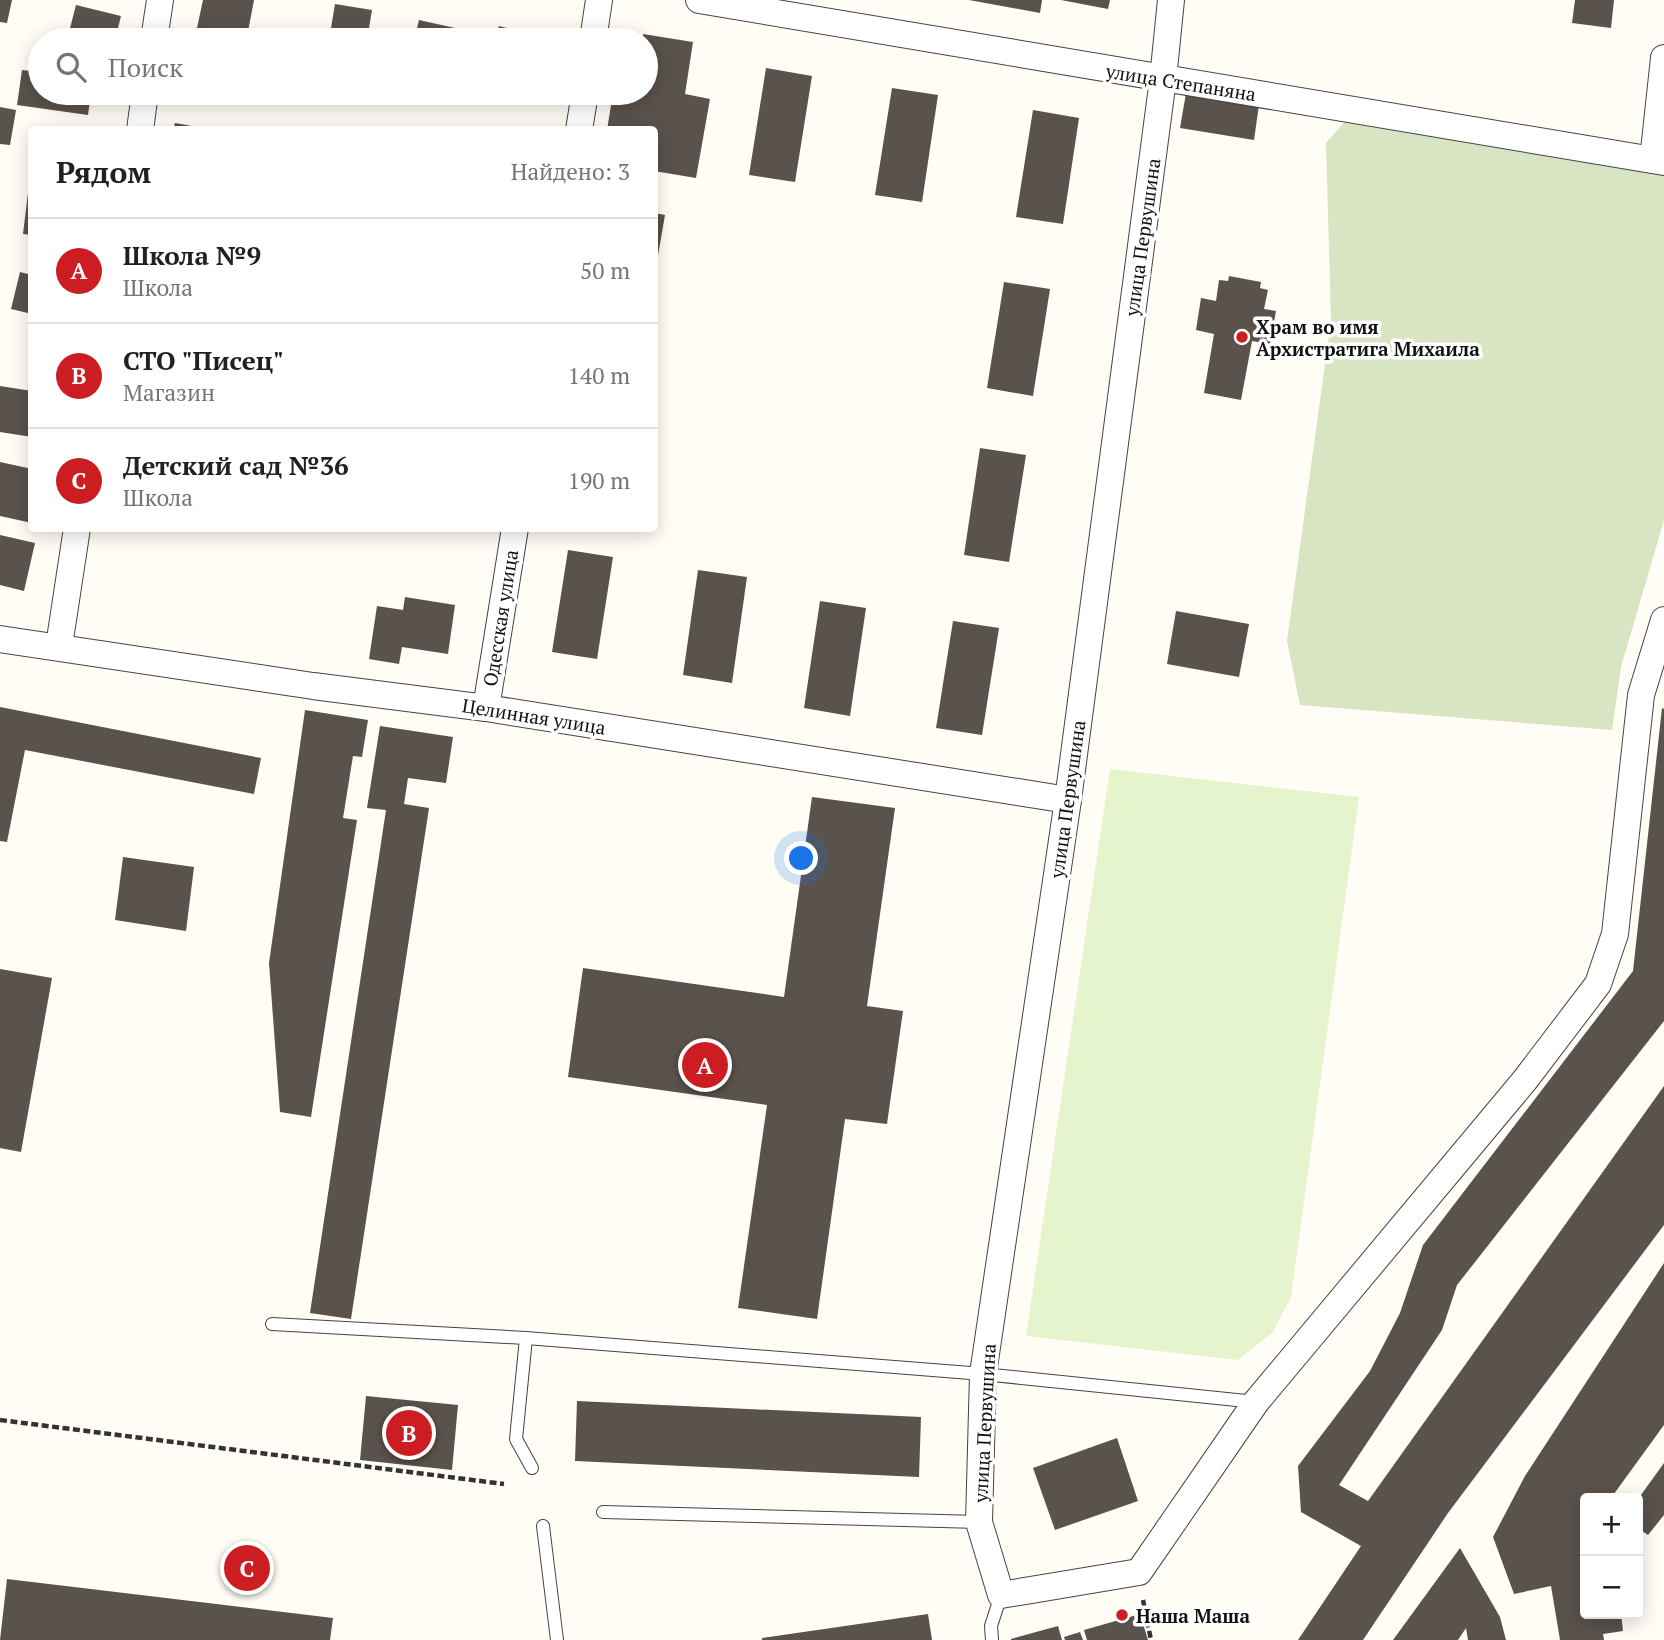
<!DOCTYPE html>
<html lang="ru">
<meta charset="utf-8">
<style>
:root{--surface:#fff;--page:#f2f2f2;--text:#202124;--muted:#757577;--line:#e0e0e0;--accent:#cc1e22}
body{margin:0;font-family:"PT Serif",serif;background:var(--page);color:var(--text)}
.controls{position:absolute;right:21px;bottom:21px;display:grid;overflow:hidden;border-radius:7px;box-shadow:0 4px 18px #0003}
.controls button{width:63px;height:63px;display:grid;place-items:center;padding:0;border:0;border-bottom:2px solid var(--line);background:var(--surface);color:var(--text);font:35px sans-serif}
.you{position:absolute;left:802px;top:859px;width:24px;height:24px;margin:-18px;border:5px solid #fff;border-radius:50%;background:#1a73e8;box-shadow:0 0 0 10px #1a73e833}
.badge{display:grid;place-items:center;width:46px;height:46px;border-radius:50%;background:var(--accent);color:#fff;font-size:23px;font-weight:700}
.pin{position:absolute;translate:-50% -50%;border:4px solid #fff;box-shadow:0 2px 7px #0006}
.list{margin:0;padding:0;list-style:none}
h2{display:flex;justify-content:space-between;align-items:center;height:91px;margin:0;padding:0 28px;font-size:30px}
h2 small{font-size:23px;font-weight:400;color:var(--muted)}
.list li{display:grid;grid-template-columns:46px 1fr auto;gap:21px;align-items:center;box-sizing:border-box;height:105px;padding:0 28px;border-top:2px solid var(--line)}
.list b{display:block;font-size:26px;white-space:nowrap}
.list p{margin:0;font-size:23px;white-space:nowrap;color:var(--muted)}
.list em{font-size:23px;font-style:normal;color:var(--muted)}
.icon{flex:none;width:38px;height:38px;fill:none;stroke:currentColor;stroke-width:2;stroke-linecap:round;stroke-linejoin:round}
.map{position:relative;flex:none;width:1664px;height:1640px;overflow:hidden}
.search{position:absolute;background:var(--surface);box-shadow:0 4px 18px #0003;left:28px;top:28px;width:630px;height:77px;display:flex;align-items:center;gap:18px;box-sizing:border-box;padding:0 24px;border-radius:38px;color:var(--muted);font-size:26px}
.panel{position:absolute;background:var(--surface);box-shadow:0 4px 18px #0003;left:28px;top:126px;width:630px;height:406px;border-radius:7px}
.map>svg:first-child{display:block}
</style>
<div class="map">
<svg width="1664" height="1640" viewBox="0 0 1664 1640">
<rect width="100%" height="100%" fill="#fffdf5"/>
<!-- cemetery -->
<path fill="#d8e4c2" d="M1346,120l318,49v351l-43,147 -9,63 -312,-25 -13,-64 44,-320 -5,-178z"/>
<!-- pitch -->
<path fill="#e5f4cd" d="M1110,769l249,28 -68,500 -18,35 -35,28 -212,-24z"/>
<!-- building -->
<g fill="#5a524c">
<path d="M0,0h12l-5,23 -7,-1z"/>
<path d="M203,0h51l-7,37 -50,-9z"/>
<path d="M969,0h73l-2,13z"/>
<path d="M1061,0h49l-2,9z"/>
<path d="M1575,0h39l-3,28 -39,-5z"/>
<path d="M335,4l37,6 -5,30h-38z"/>
<path d="M76,5l45,11 -6,24h-48z"/>
<path d="M419,20l45,10 -2,10h-48z"/>
<path d="M499,26l48,12 -1,2h-51z"/>
<path d="M643,34l50,8 -8,52 25,5 -14,79 -42,-7v-41h-47l6,-37h33v-53h-4z"/>
<path d="M766,68l46,8 -17,106 -46,-7z"/>
<path d="M22,70l18,2v21h51l-3,22 -71,-10z"/>
<path d="M892,88l46,7 -16,107 -47,-7z"/>
<path d="M1186,93l73,12 -5,35 -74,-12z"/>
<path d="M0,107l16,3 -6,35 -10,-1z"/>
<path d="M1033,110l46,8 -16,106 -47,-7z"/>
<path d="M175,123l28,5v2h-30z"/>
<path d="M28,193l4,1v41l-9,-1z"/>
<path d="M654,213l11,2 -9,52h-2z"/>
<path d="M20,272l12,3v39l-21,-5z"/>
<path d="M1229,276l32,6 -1,6 8,2 -4,19 12,2 -6,33 -18,-3 -11,59 -37,-7 10,-59 -18,-4 5,-32 15,3 3,-21 9,1z"/>
<path d="M1004,282l46,7 -17,107 -46,-8z"/>
<path d="M0,386l32,5v46l-32,-5z"/>
<path d="M980,448l46,7 -17,107 -45,-7z"/>
<path d="M0,462l32,7v54l-32,-7z"/>
<path d="M0,535l35,8 -11,48 -24,-6z"/>
<path d="M568,550l45,7 -16,102 -45,-7z"/>
<path d="M698,570l49,7 -15,106 -49,-8z"/>
<path d="M405,597l50,8 -7,49 -46,-7 -3,17 -30,-5 8,-53 26,4z"/>
<path d="M820,601l46,7 -16,108 -46,-8z"/>
<path d="M1176,611l73,13 -10,53 -72,-13z"/>
<path d="M953,621l46,7 -17,107 -46,-7z"/>
<path d="M0,707l261,51 -7,36 -229,-44 -18,92 -7,-1z"/>
<path d="M1662,708l2,1v312l-207,264 -15,45 -103,155 29,16 296,-415v139l-216,288 -85,127h-65l63,-94 -60,-34 -3,-46 72,-95 30,-58 23,-68 210,-274z"/>
<path d="M305,710l63,10 -6,37 -9,-1 -10,62 14,2 -46,297 -31,-5 -11,-149z"/>
<path d="M380,726l73,11 -7,46 -38,-5 -4,26 25,4 -78,511 -41,-6 76,-503 -19,-2z"/>
<path d="M812,797l83,11 -28,198 36,5 -16,113 -42,-5 -28,200 -79,-11 29,-203 -199,-28 15,-109 201,29z"/>
<path d="M123,857l71,10 -8,64 -71,-11z"/>
<path d="M0,969l52,9 -31,174 -21,-4z"/>
<path d="M1664,1263v162l-53,73h-26v116h36l2,17 -20,3 1,6h-44l-9,-54 -37,8 -21,-57 32,-61z"/>
<path d="M366,1396l92,9 -6,65 -92,-10z"/>
<path d="M577,1401l344,16 -2,60 -344,-16z"/>
<path d="M1117,1438l21,63 -83,29 -22,-62z"/>
<path d="M1664,1463v52l-16,20 -10,-7v-29z"/>
<path d="M1460,1548l40,69 6,23h-38l-2,-12 -8,12h-65z"/>
<path d="M7,1579l326,39 -3,22h-330z"/>
<path d="M928,1614l4,26h-170v-2z"/>
<path d="M1140,1614l8,26h-61l-3,-10z"/>
<path d="M1058,1626l4,14h-51v-1z"/>
<path d="M1080,1632l3,8h-18l-1,-3z"/>
</g>
<g fill="none" stroke-linecap="round" stroke-linejoin="round">
<defs>
<g id="lane">
<path d="M272,1324l254,14 457,36 273,28"/>
<path d="M526,1338l-10,101 16,29"/>
<path d="M603,1512l376,10"/>
<path d="M543,1526l14,114"/>
<path d="M992,1640l-1,-14 10,-31"/>
</g>
<g id="street">
<path d="M699,0l965,162"/>
<path d="M1171,0l-8,79 -95,721 -85,574 -4,148 22,73 138,-23 117,-170 269,-322 73,-96 17,-50 26,-239 23,-75"/>
<path d="M154,40l6,-40"/>
<path d="M593,40l6,-40"/>
<path d="M140,130l5,-37"/>
<path d="M579,130l6,-37"/>
<path d="M1653,160l11,-102"/>
<path d="M0,639l313,47 173,22 582,92"/>
<path d="M59,646l18,-118"/>
<path d="M486,708l29,-180"/>
</g>
</defs>
<!-- lane casing -->
<use href="#lane" stroke="#444" stroke-width="14"/>
<!-- street casing -->
<use href="#street" stroke="#444" stroke-width="28"/>
<!-- path -->
<g stroke="#333" stroke-width="4.5" stroke-dasharray="7 3.5" stroke-linecap="butt">
<path d="M0,1420l504,64"/>
<path d="M1143,1600l8,40"/>
</g>
<!-- lane -->
<use href="#lane" stroke="#fff" stroke-width="12"/>
<!-- street -->
<use href="#street" stroke="#fff" stroke-width="26"/>
</g>
<!-- markers -->
<g fill="#cc1e22" stroke="#fff" stroke-width="2.5">
<circle cx="1242" cy="337" r="7"/>
<circle cx="1122" cy="1615" r="7"/>
</g>
<g text-anchor="middle" dominant-baseline="central" stroke-width="7" stroke-linejoin="round" paint-order="stroke">
<!-- street labels -->
<g font-size="19" fill="#111" stroke="#fff">
<text transform="translate(1181 82) rotate(9)">улица Степаняна</text>
<text transform="translate(1142 237) rotate(-82)">улица Первушина</text>
<text transform="translate(500 618) rotate(-81)">Одесская улица</text>
<text transform="translate(534 716) rotate(9)">Целинная улица</text>
<text transform="translate(1067 799) rotate(-82)">улица Первушина</text>
<text transform="translate(984 1423) rotate(-87)">улица Первушина</text>
</g>
<!-- poi labels -->
<g font-size="19" font-weight="bold" fill="#111" stroke="#fff" text-anchor="start">
<text x="1256" y="326">Храм во имя<tspan x="1256" dy="22">Архистратига Михаила</tspan></text>
<text x="1136" y="1615">Наша Маша</text>
</g>
</g>
</svg>
<div class="controls">
<button>+</button>
<button>−</button>
</div>
<div class="you"></div>
<div class="pin badge" style="left:705px;top:1065px">A</div>
<div class="pin badge" style="left:409px;top:1433px">B</div>
<div class="pin badge" style="left:247px;top:1568px">C</div>
<div class="search"><svg class="icon" aria-label="search" viewBox="0 0 24 24"><circle cx="10" cy="10" r="6"/><path d="M15 15l6 6"/></svg>Поиск</div>
<section class="panel">
<h2>Рядом<small>Найдено: 3</small></h2>
<ul class="list">
<li><span class="badge">A</span><div><b>Школа №9</b><p>Школа</p></div><em>50 m</em></li>
<li><span class="badge">B</span><div><b>СТО &quot;Писец&quot;</b><p>Магазин</p></div><em>140 m</em></li>
<li><span class="badge">C</span><div><b>Детский сад №36</b><p>Школа</p></div><em>190 m</em></li>
</ul>
</section>
</div>
